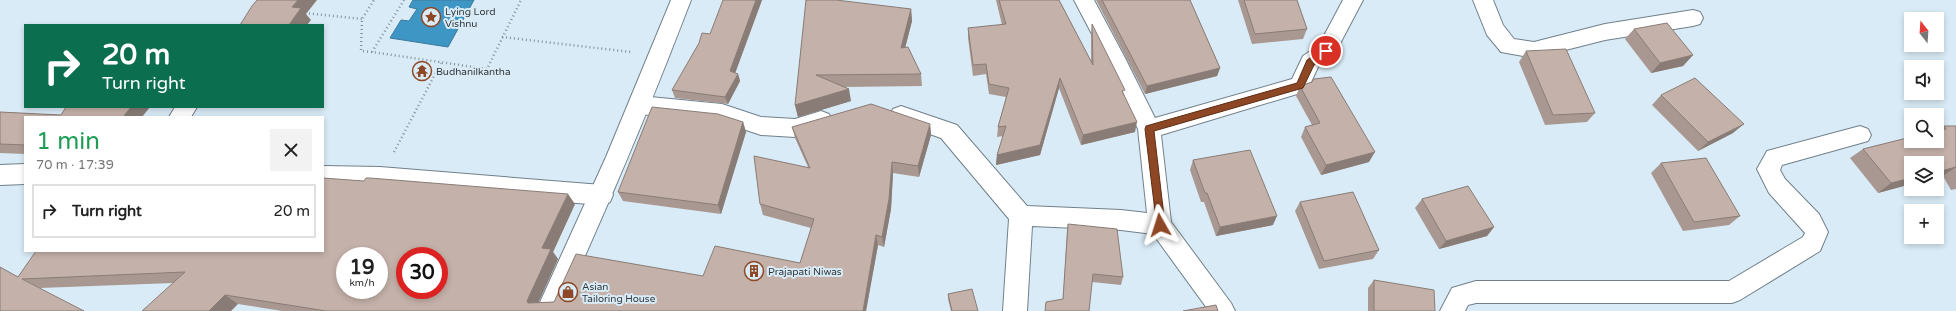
<!DOCTYPE html>
<html lang="en">
<head>
<meta charset="utf-8">
<style>
  :root { --surface:#fff; --page:#f2f2f2; --text:#222; --muted:#767676; --line:#e0e0e0 }
  body { margin:0; font-family:"Varela Round",sans-serif; background:var(--page); color:var(--text); height:100vh; display:flex; flex-direction:column; font-size:15px; white-space:nowrap }
  * { box-sizing:border-box; margin:0 }
  p { font-size:13px; color:var(--muted) }
  .icon { flex:none; width:22px; height:22px; fill:none; stroke:currentColor; stroke-width:2; stroke-linecap:round; stroke-linejoin:round }
  .map { position:relative; flex:1; overflow:hidden }
  .side { position:absolute; left:24px; top:116px; width:300px; height:136px; display:flex; flex-direction:column; background:var(--surface); border-radius:0px; box-shadow:0 2px 6px #0003 }
  .side>* { flex:none }
  .banner { position:absolute; left:24px; top:24px; width:300px; height:84px; border-radius:0px; box-shadow:0 2px 6px #0003; background:#0b6e4f; color:#fff; overflow:hidden }
  .needle { width:26px; rotate:343deg }
  .tools { position:absolute; left:1904px; top:12px; display:grid; gap:8px }
  .tools a { display:grid; place-items:center; width:40px; height:40px; border-radius:0px; background:var(--surface); box-shadow:0 2px 6px #0003; font-size:20px }
  .speed { position:absolute; left:336px; top:247px; display:flex; gap:8px; font-size:20px; font-weight:700; text-align:center }
  .speed>* { display:grid; place-content:center; width:52px; height:52px; border-radius:50%; background:var(--surface); box-shadow:0 2px 6px #0003; line-height:1 }
  .speed small { font-size:10px; font-weight:400 }
  .speed .limit { border:6px solid #d22; background:#fff; color:#111 }
  .pin { position:absolute; display:grid; place-items:center; width:34px; height:34px; color:#fff; margin:-17px; border:2px solid #fff; border-radius:50%; box-shadow:0 1px 4px #0007 }
  .me { position:absolute; width:44px; margin:-22px; rotate:354deg; stroke-linejoin:round; filter:drop-shadow(0 0 3px #0008) }
  .turn { display:flex; align-items:center; gap:14px; height:84px; padding:0 12px; font-size:18px }
  .turn .icon { width:52px; height:52px; stroke-width:2.5 }
  .turn b { display:block; font-size:28px; line-height:34px }
  .round { display:grid; place-items:center; flex:none; width:42px; height:42px; border-radius:0px; background:var(--page) }
  .summary { display:flex; align-items:center; justify-content:space-between; height:68px; padding:0 12px }
  h1 { font-size:24px; font-weight:600; line-height:30px; color:#1e9e55 }
  ul { padding:0; list-style:none }
  li { display:flex; align-items:center; gap:12px; height:54px; margin:0 8px 6px; padding:0 4px; border:2px solid var(--line); border-radius:0px }
  li div { flex:1 }
  li b { display:block; font-size:15px }
  li em { font-style:normal }
  .map>svg:first-child { display:block }
  .water { fill:#3e96c5; stroke:#3a7a9c }
  .lines { fill:none; stroke-linecap:round; stroke-linejoin:round }
  .minor-casing { stroke:#70808a; stroke-width:2 }
  .tertiary-casing { stroke:#70808a; stroke-width:2 }
  .path { stroke:#859199; stroke-width:2.5; stroke-dasharray:1 3; stroke-linecap:butt }
  .minor { fill:#fff; fill-rule:evenodd }
  .tertiary { fill:#fff; fill-rule:evenodd }
  .wall { fill:#a99891 }
  .shaded-wall { fill:#897c76 }
  .building { fill:#c4b1a9; stroke:#897c76; fill-rule:evenodd }
  .route { fill:#8e4724; stroke:#5c2e17 }
  .labels { text-anchor:middle; stroke-width:4; stroke-linejoin:round; paint-order:stroke }
  .poi-label { font-size:10px; fill:#32383d; stroke:#d9ebf6; text-anchor:start }
</style>
</head>
<body>
<div class="map">
<svg width="1956" height="311" viewBox="0 0 1956 311">
  <rect width="100%" height="100%" fill="#d9ebf6"/>
  <path class="water" d="M413 0H474L448 47 390 38 401 20 409 21 417 9 409 7Z"/>
  <g class="lines">
    <defs>
      <path id="minor" d="M1074 0H1094L1125 58 1155 118 1292 79 1303 56 1319 45 1343 0H1363L1333 57 1318 67 1307 91 1161 135 1171 222 1231 303 1235 311H1209L1153 234 1121 230 1032 226 1027 311H1003L1009 219 941 138 893 121 890 115 893 109 901 106 957 125 1027 206 1121 210 1147 213 1138 129 1105 59Z
        M1473 0H1493L1503 25 1514 39 1534 42 1605 24 1693 10 1700 12 1703 18 1700 24 1693 26 1605 40 1534 58 1501 52 1487 35Z
        M640 96 722 104 761 117 795 119 821 111 829 114 832 120 829 126 795 137 761 135 722 122 640 114 632 111 629 105 632 99Z
        M1860 126 1868 129 1871 135 1868 141 1782 165 1780 170 1785 179 1819 214 1828 232 1820 251 1740 300 1732 303H1476L1468 305 1465 311H1440L1452 288 1476 281H1729L1803 237 1805 233 1769 193 1757 169 1767 151Z
        M323 166 380 167 602 185 610 188 613 195 610 202 602 205 380 187 323 186Z"/>
      <path id="tertiary" d="M671 0H691C651 105 607 209 560 311H536L606 157Z
        M175 107H197L191 117H169Z
        M25 164V184L0 185V165Z"/>
    </defs>
    <use href="#minor" class="minor-casing"/>
    <use href="#tertiary" class="tertiary-casing"/>
    <path class="path" d="M404 0 372 52 487 69 521 0
      M305 13 362 19
      M502 37 631 52
      M372 52 361 51 362 19 374 0
      M394 152 441 63"/>
    <use href="#minor" class="minor"/>
    <use href="#tertiary" class="tertiary"/>
  </g>
  <path class="wall" d="M762 0 735 73 738 74 740 81 728 104 675 98 672 90 710 34Z
    M806 0 911 9 912 21 905 48 921 74 922 86 844 87 851 101 798 117 795 105Z
    M996 0H1059L1091 61V35L1092 24 1124 94 1135 132 1081 145 1059 88 1040 155 996 165 997 155 1003 136 997 137 998 127 1006 97 989 94 986 74 973 76 968 38V28L1002 25Z
    M1096 0H1190L1220 68 1217 76 1145 94Z
    M1238 0H1297L1307 29 1303 39 1252 44Z
    M1634 29 1693 55 1683 66 1651 73 1625 39Z
    M1526 51 1595 113 1587 122 1545 125 1519 62Z
    M1300 86 1369 162 1321 175 1301 137 1305 127 1312 125 1296 96Z
    M1661 95 1733 133 1698 151 1652 105Z
    M0 112 61 115 142 117H25V154L0 153Z
    M743 122 746 132 721 214 623 201 618 192Z
    M930 124 931 135 919 177 893 173 891 209 884 247 878 245 866 311H282L238 304 173 283 40 288 18 277 575 204 553 252 558 259 538 303 554 302 703 276 800 263 811 228 763 215 760 204 808 167 795 138 792 127Z
    M1944 126H1956V189L1951 190 1943 176 1937 178V163H1911V184L1878 193 1850 158 1863 149 1937 131Z
    M1193 160 1273 225 1216 236 1204 202H1201L1190 170Z
    M1661 163 1740 216 1729 225 1683 231 1651 173Z
    M1422 199 1494 227 1487 236 1439 249 1415 208Z
    M1300 202 1379 250 1373 259 1319 269 1295 211Z
    M1068 224 1123 277 1121 285 1092 282 1063 299 1067 232Z
    M1374 280 1435 311H1368V288Z
    M948 294 978 311H951L948 299Z"/>
  <path class="shaded-wall" d="M298 0H317L306 14 311 20 307 25H289L292 7Z
    M756 0H762L733 79 730 71Z
    M911 9 912 21 902 60 901 48Z
    M1693 55 1683 66 1651 73 1660 63Z
    M1220 68 1217 76 1145 94 1147 86Z
    M738 74 740 81 728 104 725 97Z
    M1060 78 1059 88 1040 155 996 165 997 155Z
    M849 89 851 101 798 117 795 105Z
    M131 107H150L142 117H123Z
    M743 122 746 132 721 214 718 205Z
    M1137 122 1135 132 1081 145 1083 135Z
    M930 124 931 135 919 177 918 166Z
    M1744 124 1733 133 1698 151 1708 142Z
    M1375 152 1369 162 1321 175 1326 165Z
    M892 162 893 173 891 209 884 247 882 237Z
    M1956 167 1943 176 1937 178V172Z
    M1911 178V184L1878 193 1891 183Z
    M568 194 575 204 553 252 558 259 535 310V311L527 301 542 248Z
    M1277 216 1273 225 1216 236 1220 227Z
    M1494 227 1487 236 1439 249 1446 241Z
    M876 235 878 245 866 311H863Z
    M225 295 238 304 231 311H209Z"/>
  <path class="building" d="M257 0H298L292 7 301 8 289 25H240L252 6Z
    M723 0H756L730 71 738 74 725 97 672 90 699 43 702 33 710 34Z
    M806 0H836L911 9 901 48 908 47 921 74 816 75 849 89 795 105Z
    M999 0H1059L1093 65 1092 24 1125 90 1122 91 1137 122 1083 135 1060 78 1040 145 997 155 1006 126 998 127 1009 88 989 84 986 64 973 65 968 28 1006 24Z
    M1102 0H1190L1220 68 1147 86Z
    M1244 0H1297L1307 29 1255 34Z
    M1667 23 1693 55 1660 63 1634 29Z
    M1566 49 1595 113 1553 115 1526 51Z
    M1331 77 1375 152 1326 165 1305 127 1320 123 1300 86 1312 82 1314 79Z
    M1695 78 1744 124 1708 142 1661 95Z
    M871 104 930 124 918 166 892 162 889 199 882 237 876 235 863 311H326L225 295 209 311H142L185 272 22 279 84 311H0V267L18 277 36 251H323V178L364 181 366 178H370L568 194 542 248 551 249 527 301 528 303 554 302 576 254 703 276 715 246 800 263 814 219 760 204 754 156 810 168 792 127ZM345 256H379V290H345ZM405 256H439V290H405Z
    M66 107H131L123 117H25V145L0 144V112L61 115Z
    M652 107 718 114 743 122 718 205 618 192Z
    M1944 126H1956V167L1937 172V163H1911V178L1891 183 1863 149 1911 137V141H1937V131L1946 129Z
    M1250 150 1277 216 1220 227 1207 193H1205L1193 160Z
    M1706 158 1740 216 1694 222 1661 163Z
    M1468 186 1494 227 1446 241 1422 199Z
    M1353 192 1379 250 1324 261 1300 202Z
    M1068 224 1117 229 1123 277 1093 274 1089 311H1045L1046 302 1063 299Z
    M1374 280 1434 290 1435 311H1374Z
    M972 289 978 311H952L948 294Z
    M1216 305 1218 311H1183Z"/>
  <path class="route" d="M1326 47 1329 48V53L1314 65 1303 88 1154 131 1165 225 1163 228H1157L1145 129 1146 126 1297 83 1307 60Z"/>
  <defs>
    <symbol id="sight-ring" viewBox="-11 -11 22 22"><circle r="9.5" fill="#d9ebf6" stroke="#8e4724" stroke-width="1.5"/><path d="M0-6L1.8-2.2L6-1.7L2.9 1.2L3.7 5.4L0 3.3L-3.7 5.4L-2.9 1.2L-6-1.7L-1.8-2.2Z" fill="#8e4724"/></symbol>
    <symbol id="temple-ring" viewBox="-11 -11 22 22"><circle r="9.5" fill="#d9ebf6" stroke="#8e4724" stroke-width="1.5"/><path d="M0-6L5-2H3V0L6.5 2.5H4V6H1.5V3h-3V6H-4V2.5H-6.5L-3 0V-2H-5Z" fill="#8e4724"/></symbol>
    <symbol id="building-ring" viewBox="-11 -11 22 22"><circle r="9.5" fill="#d9ebf6" stroke="#8e4724" stroke-width="1.5"/><path d="M-4-6H4V6H1V3H-1V6H-4ZM-2.5-4.3h1.7v1.8h-1.7ZM.8-4.3h1.7v1.8H.8ZM-2.5-1h1.7V.8h-1.7ZM.8-1h1.7V.8H.8Z" fill="#8e4724"/></symbol>
    <symbol id="shop-ring" viewBox="-11 -11 22 22"><circle r="9.5" fill="#d9ebf6" stroke="#8e4724" stroke-width="1.5"/><path d="M-5-2.5h2.3a2.7 3.5 0 0 1 5.4 0H5L5.5 6h-11ZM-1.5-2.5h3a1.5 2.3 0 0 0-3 0Z" fill="#8e4724"/></symbol>
  </defs>
  <g fill-rule="evenodd">
    <use href="#sight-ring" x="420" y="6" width="22" height="22"/>
    <use href="#temple-ring" x="411" y="60" width="22" height="22"/>
    <use href="#building-ring" x="743" y="260" width="22" height="22"/>
    <use href="#shop-ring" x="557" y="281" width="22" height="22"/>
  </g>
  <g class="labels">
    <g class="poi-label">
      <text x="445" y="15">Lying Lord<tspan x="445" dy="12">Vishnu</tspan></text>
      <text x="436" y="75">Budhanilkantha</text>
      <text x="768" y="275">Prajapati Niwas</text>
      <text x="582" y="290">Asian<tspan x="582" dy="12">Tailoring House</tspan></text>
    </g>
  </g>
</svg>
<div class="tools">
<a><svg class="needle" viewBox="-14 -14 28 28"><path d="M0-13l5 13h-10z" fill="#e53935"/><path d="M0 13l5-13h-10z" fill="#767676"/></svg></a>
<a><svg class="icon" aria-label="sound" viewBox="0 0 24 24"><path d="M4 9h4l5-4v14l-5-4H4zM17 9q2 3 0 6"/></svg></a>
<a><svg class="icon" aria-label="search" viewBox="0 0 24 24"><circle cx="10" cy="10" r="6"/><path d="M15 15l6 6"/></svg></a>
<a><svg class="icon" aria-label="layers" viewBox="0 0 24 24"><path d="M12 4l9 5-9 5-9-5zM3 14l9 5 9-5"/></svg></a>
<a>+</a>
</div>
<div class="speed"><div>19<small>km/h</small></div><div class="limit">30</div></div>
<div class="pin" style="left:1326px;top:51px;background:#d93025"><svg class="icon" aria-label="arrive" viewBox="0 0 24 24"><path d="M6 21V4h12l-3 4 3 4H6"/></svg></div>
<svg class="me" style="left:1160px;top:225px" viewBox="-20 -20 40 40"><path d="M0-17L14 15 0 8-14 15z" fill="#8e4724" stroke="#fff" stroke-width="4"/></svg>
<div class="banner">
<div class="turn"><svg class="icon" aria-label="right" viewBox="0 0 24 24"><path d="M7 20v-9h11M14 6l5 5-5 5"/></svg><div><b>20 m</b>Turn right</div></div>
</div>
<section class="side">
<div class="summary"><div><h1>1 min</h1><p>70 m · 17:39</p></div><a class="round"><svg class="icon" aria-label="close" viewBox="0 0 24 24"><path d="M6 6l12 12M18 6L6 18"/></svg></a></div>
<ul>
<li><svg class="icon" aria-label="right" viewBox="0 0 24 24"><path d="M7 20v-9h11M14 6l5 5-5 5"/></svg><div><b>Turn right</b></div><em>20 m</em></li>
</ul>
</section>
</div>
</body>
</html>
